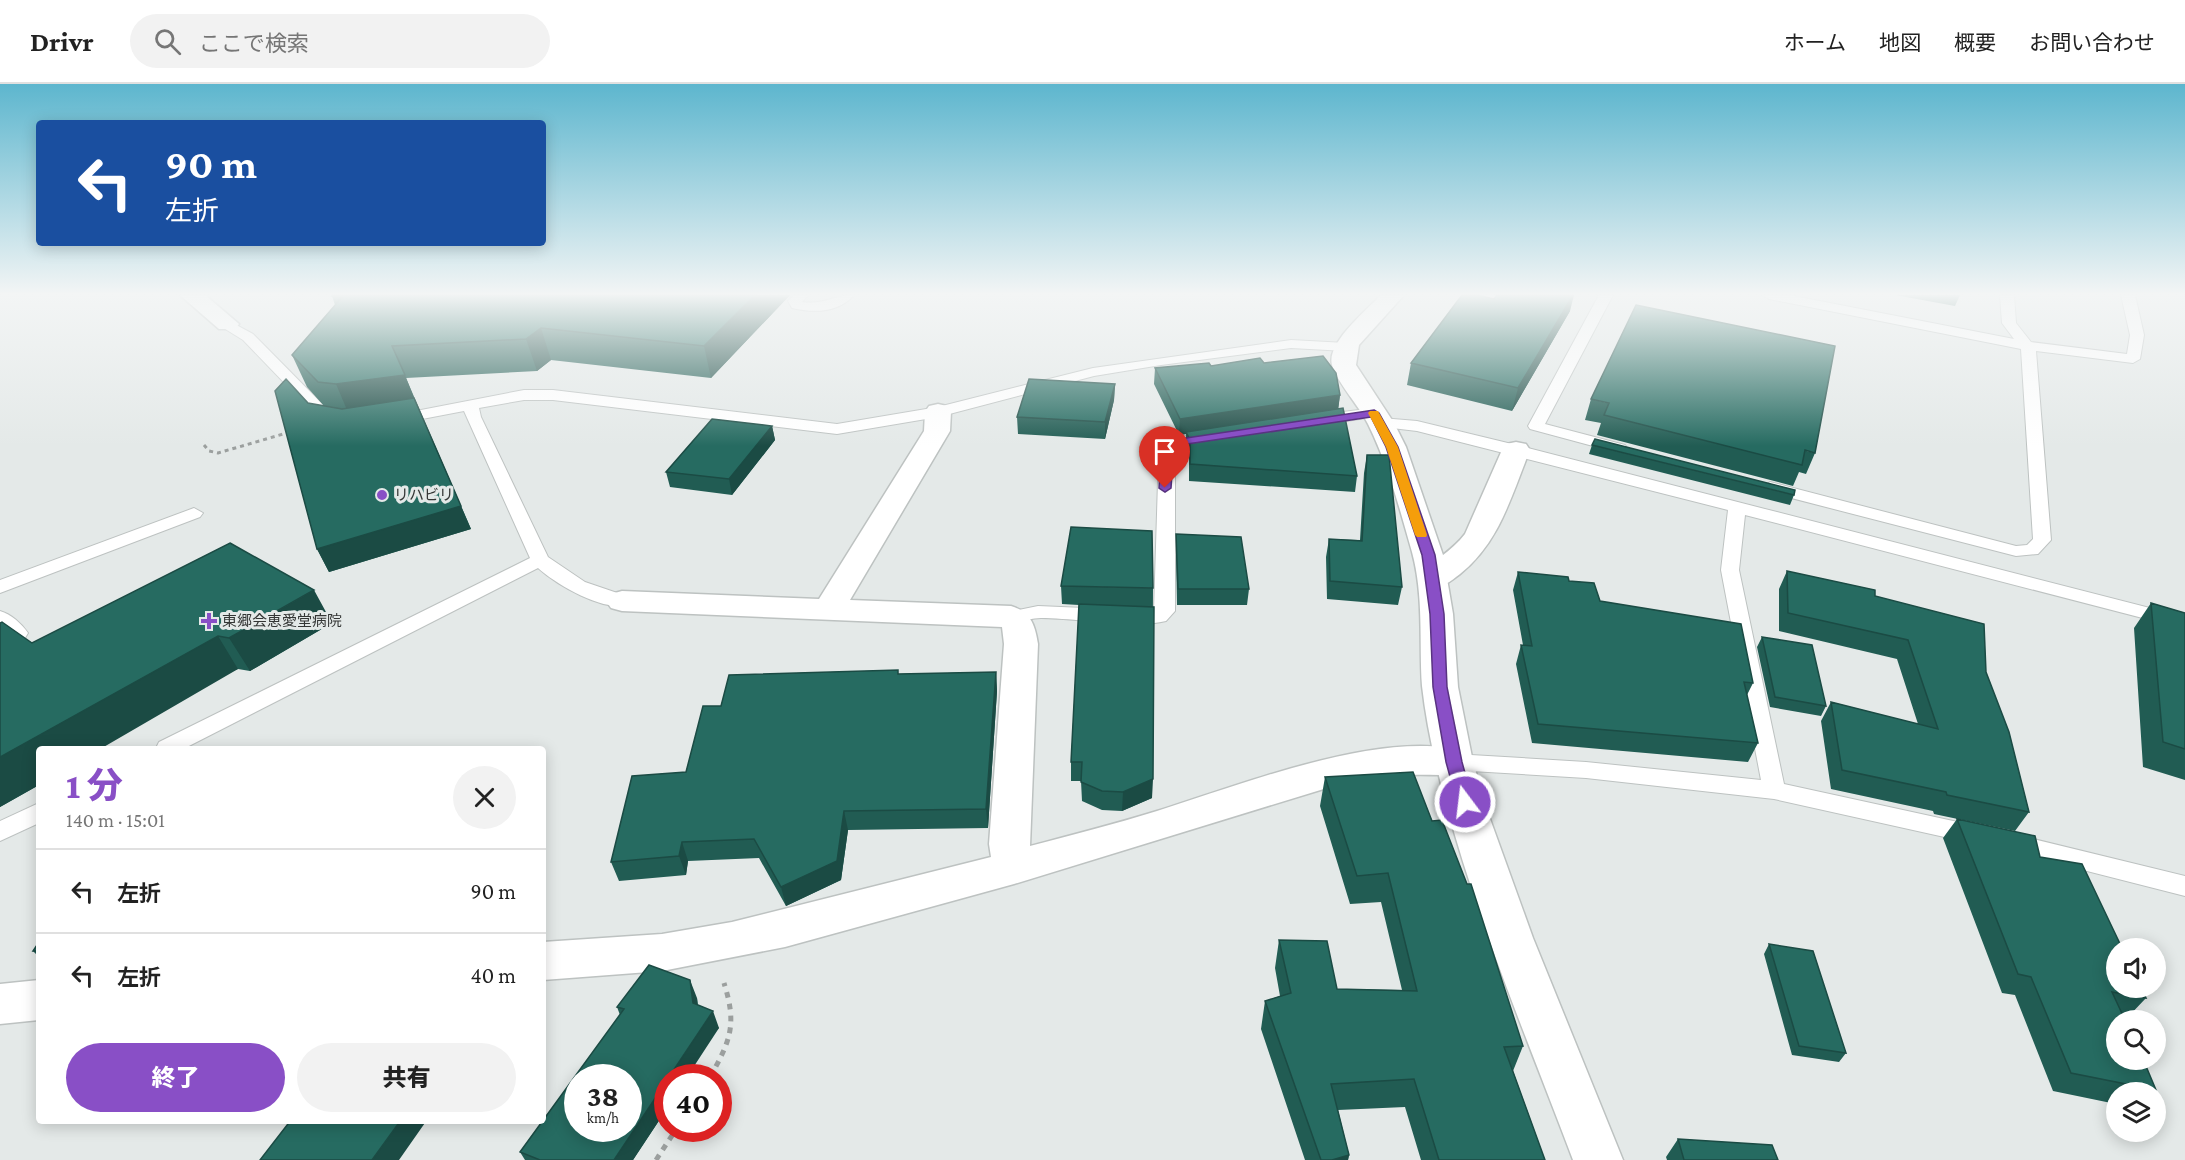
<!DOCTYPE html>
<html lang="ja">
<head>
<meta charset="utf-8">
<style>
  :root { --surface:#fff; --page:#f2f2f2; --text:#222; --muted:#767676; --line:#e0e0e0; --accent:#894fc6 }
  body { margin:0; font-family:"Crimson Pro","Noto Sans JP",serif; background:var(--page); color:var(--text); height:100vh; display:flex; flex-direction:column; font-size:22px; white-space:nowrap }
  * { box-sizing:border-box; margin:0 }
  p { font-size:20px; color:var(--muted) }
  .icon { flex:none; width:33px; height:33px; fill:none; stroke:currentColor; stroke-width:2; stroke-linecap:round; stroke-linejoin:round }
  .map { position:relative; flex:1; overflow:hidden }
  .details { position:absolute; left:36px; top:662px; width:510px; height:378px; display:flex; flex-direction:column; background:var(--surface); border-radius:6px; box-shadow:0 3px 15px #0003 }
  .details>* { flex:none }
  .banner { position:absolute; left:36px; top:36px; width:510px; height:126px; border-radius:6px; box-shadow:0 3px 15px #0003; background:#1a4fa0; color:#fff; overflow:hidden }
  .buttons { position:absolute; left:2106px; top:854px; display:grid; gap:12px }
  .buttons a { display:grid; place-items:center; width:60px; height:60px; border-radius:50%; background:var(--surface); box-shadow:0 3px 15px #0003; font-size:30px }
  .speed { position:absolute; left:564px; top:980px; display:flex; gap:12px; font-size:30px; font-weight:700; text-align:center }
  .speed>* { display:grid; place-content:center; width:78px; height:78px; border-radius:50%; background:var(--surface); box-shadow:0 3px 15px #0003; line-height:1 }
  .speed small { font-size:15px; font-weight:400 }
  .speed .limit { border:9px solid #d22; background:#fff; color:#111 }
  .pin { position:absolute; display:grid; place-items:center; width:51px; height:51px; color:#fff; margin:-62px -26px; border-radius:50% 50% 50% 0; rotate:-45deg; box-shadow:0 0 6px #0007 }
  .pin .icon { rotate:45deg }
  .me { position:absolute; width:66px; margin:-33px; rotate:345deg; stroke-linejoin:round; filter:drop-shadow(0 0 4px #0008) }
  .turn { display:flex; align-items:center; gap:21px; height:126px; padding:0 30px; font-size:27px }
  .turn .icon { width:78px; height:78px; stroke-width:2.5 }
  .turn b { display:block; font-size:42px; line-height:51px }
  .round { display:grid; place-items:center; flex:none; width:63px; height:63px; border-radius:32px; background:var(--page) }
  .headline { display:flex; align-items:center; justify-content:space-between; height:102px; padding:0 30px }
  h1 { font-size:36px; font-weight:800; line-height:45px; color:var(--accent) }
  .cta { display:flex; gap:12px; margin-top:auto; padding:12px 30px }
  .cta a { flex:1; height:69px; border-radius:36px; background:var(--accent); color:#fff; font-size:24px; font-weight:800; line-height:69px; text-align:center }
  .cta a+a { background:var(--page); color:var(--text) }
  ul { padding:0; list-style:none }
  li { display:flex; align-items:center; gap:18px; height:84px; padding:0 30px; border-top:2px solid var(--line) }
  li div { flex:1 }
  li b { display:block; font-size:22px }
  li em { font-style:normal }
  header { display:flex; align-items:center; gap:36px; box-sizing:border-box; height:84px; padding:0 30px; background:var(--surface); border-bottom:2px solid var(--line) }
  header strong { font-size:28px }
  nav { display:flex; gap:33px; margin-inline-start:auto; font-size:21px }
  .search { width:420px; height:54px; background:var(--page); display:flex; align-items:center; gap:15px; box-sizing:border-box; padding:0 21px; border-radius:33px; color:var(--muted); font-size:22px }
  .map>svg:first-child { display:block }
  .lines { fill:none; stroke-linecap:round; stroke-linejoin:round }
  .lane-casing { stroke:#bdc2c1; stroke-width:2 }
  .street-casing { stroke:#bdc2c1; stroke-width:3 }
  .secondary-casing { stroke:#bdc2c1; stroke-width:3 }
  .path-far1 { stroke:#9b9f9e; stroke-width:3; stroke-dasharray:4 4; stroke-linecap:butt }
  .path { stroke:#9b9f9e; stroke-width:5; stroke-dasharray:6 6; stroke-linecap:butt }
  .lane { fill:#fff; fill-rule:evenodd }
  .street { fill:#fff; fill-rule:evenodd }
  .secondary { fill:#fff; fill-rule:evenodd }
  .wall { fill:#215c53 }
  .shaded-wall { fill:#1b4b44 }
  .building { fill:#266b61; stroke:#1b4b44; stroke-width:1.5; fill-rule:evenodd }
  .route { fill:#894fc6; stroke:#593381; stroke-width:1.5 }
  .slow { fill:#f59e0b }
  .poi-dot { fill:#894fc6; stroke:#e4e9e8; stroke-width:2 }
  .labels { text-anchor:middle; stroke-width:6; stroke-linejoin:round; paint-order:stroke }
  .poi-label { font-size:15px; fill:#343635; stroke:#e4e9e8; text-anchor:start }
</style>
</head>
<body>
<header>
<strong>Drivr</strong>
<div class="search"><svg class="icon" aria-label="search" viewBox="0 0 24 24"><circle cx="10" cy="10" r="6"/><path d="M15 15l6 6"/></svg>ここで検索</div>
<nav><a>ホーム</a><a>地図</a><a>概要</a><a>お問い合わせ</a></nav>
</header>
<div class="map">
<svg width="2185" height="1076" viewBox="0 0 2185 1076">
  <rect width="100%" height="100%" fill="#e4e9e8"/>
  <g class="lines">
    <defs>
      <path id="lane" d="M794 211H808L802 218C824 221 834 211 854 211 838 229 814 229 792 224L788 217Z
        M1599 211H1613L1545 340 1625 361 1627 364 1619 369 1530 345 1528 342Z
        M1762 211H1789L2014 255 2002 239 2000 211H2014L2016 239 2031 258 2127 270 2130 251 2121 211H2135L2144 251 2140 275 2133 279 2036 267 2051 456 2038 470 2016 472 1764 407 1762 403 1770 398 2016 462 2027 461 2033 455 2021 265 1769 215Z
        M227 236 253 250 335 333 337 336 335 339H323L243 256 222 243 220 240Z
        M1291 256 1346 259 1353 263 1346 267 1291 264 1161 281 1094 292 938 333 837 350 553 316H524L479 324 481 333 548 473 585 498 629 513 632 517 629 521C603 528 557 501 538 484L185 664H156L159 658 530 474 464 327 396 340 388 335 390 332 524 306H553L837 340 938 323 1093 284Z
        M1374 324 1382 329 1379 332 1320 341 1312 336 1320 331Z
        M1381 334 1417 337 1516 361 2185 533V545L1745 431 1739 486 1784 700 1976 742 1984 745 1988 751 1984 757 1976 760 1774 715 1586 694 1454 686 1446 684 1443 678 1446 672 1454 670 1586 678 1761 696 1721 486 1728 426 1417 347 1375 342 1373 339 1375 336Z
        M1210 347 1218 352 1216 355 1175 365V527L1166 537C1136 545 1075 534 1041 534 1028 534 1017 541 1004 537L1001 533 1004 529 1038 522 1154 527 1159 365 1164 356Z
        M194 424 203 429 200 433 0 509V496Z
        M0 527C11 530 22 540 28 549L25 554H11L0 544Z
        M39 719V739L0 757V737Z
        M2013 750 2185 792V812L2005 766 2001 759 2005 752Z"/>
      <path id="street" d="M180 211H205L239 240 235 245H219Z
        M938 320 947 322 951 328 950 347 850 516 1011 522C1031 528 1035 541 1038 560L1030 762C1072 751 1115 740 1157 727 1238 702 1385 643 1467 668L1473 678 1467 688C1448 693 1430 690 1411 691 1382 692 1354 698 1327 704L1014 800 785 863 662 887 543 896V858L662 850 732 838 991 773 989 760 1004 560 1002 543 622 527 611 524 606 517 611 510 622 507 819 515 924 347 925 328 929 322Z
        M1516 358 1526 360 1530 366C1511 412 1500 458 1460 490 1447 500 1440 506 1423 502L1418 495C1430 477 1452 468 1465 450L1502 366 1506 360Z
        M39 896V936L0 940V900Z"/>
      <path id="secondary" d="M1381 211H1404L1359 261 1356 281 1394 339 1406 363 1443 471 1453 530 1458 603 1473 678 1489 732 1533 854 1623 1076H1573C1524 946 1468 816 1436 680 1430 655 1425 628 1422 602 1419 558 1424 512 1412 468 1400 426 1388 380 1368 340 1360 323 1336 297 1332 281 1326 259 1367 226 1381 211Z"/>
    </defs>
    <use href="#lane" class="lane-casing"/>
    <use href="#street" class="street-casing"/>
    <use href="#secondary" class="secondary-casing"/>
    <path class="path-far1" d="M204 361 209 367 218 369 290 348"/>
    <path class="path" d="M710 993C731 956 737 940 724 899
      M656 1076 677 1044"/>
    <use href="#lane" class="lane"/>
    <use href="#street" class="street"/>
    <use href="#secondary" class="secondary"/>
  </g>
  <path class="wall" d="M333 211H790L711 294 551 276 537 287 406 294 471 445 329 488 317 465 308 319 324 322 307 303 292 271 335 221 332 212Z
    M1895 211H1960L1955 222Z
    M1494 215 1570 227 1512 327 1407 301 1411 279Z
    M1264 279 1340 311 1338 325 1357 392 1355 408 1189 397V372L1185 364 1186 350 1179 351 1154 300 1155 284 1211 282Z
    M1115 300 1114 316 1105 355 1018 350 1017 333Z
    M1591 315 1815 369 1806 390 1799 388 1793 402 1597 351 1601 339 1585 336Z
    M772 342 775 356 732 411 670 403 666 388Z
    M1592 361 1794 411 1790 421 1589 370Z
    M1367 371 1402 503 1398 521 1327 515 1326 473 1329 455 1360 456 1364 389Z
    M1176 450 1249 505 1247 521H1177L1176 466Z
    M1787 487 1875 512 1986 588 2029 728 2015 747 1934 730 1933 727 1831 705 1821 637 1831 618 1918 640 1897 575 1779 547V505Z
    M1518 488 1569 497 1600 517 1753 599 1747 611 1758 659 1748 678 1532 659 1516 580 1521 561H1523L1513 506Z
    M1061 502 1153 504 1152 714 1122 727 1102 726 1082 717 1081 697H1071V678L1079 521 1062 520Z
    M2151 519 2185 529V696L2143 683 2134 544Z
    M0 539 32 559 332 539 250 587 238 585 39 664V701L0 723Z
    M1762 553 1826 622 1821 632 1770 623 1757 563Z
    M996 588 997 607 988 744 848 746 841 796 786 822 759 774 688 777 686 791 619 797 611 778 686 688 721 622 899 590Z
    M1325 693 1432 737 1523 962 1513 987 1545 1076H1421L1405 1023 1338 1026 1349 1071 1348 1076H1305L1261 945 1265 917 1280 912 1275 884 1279 856 1337 905 1402 906 1381 818 1350 820 1320 722Z
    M1957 735 2040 773 2146 914 2128 933 2123 932 2156 1006 2154 1008H2116V1020L2053 1007 2015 911 2002 909 1943 754Z
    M39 858V873L33 867Z
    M1769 860 1846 969 1839 978 1792 971 1764 870Z
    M697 914 698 921 719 944 668 993V1023L633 1076H525L520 1068 620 931 617 923Z
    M1678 1055 1778 1076H1667L1666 1073Z"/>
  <path class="shaded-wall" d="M755 211H790L711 294 704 262Z
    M1573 211H1574L1570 227 1512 327 1518 304Z
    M541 244 551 276 537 287 526 255Z
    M405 291 418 324 350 333 336 300Z
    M1115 300 1114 316 1105 355V338Z
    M1340 311 1338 327 1186 348V350L1179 351 1180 335Z
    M772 342 775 356 732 411 729 395Z
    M461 422 471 445 329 488 317 465Z
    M314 506 332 539 250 587 229 554Z
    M218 552 238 585 102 664H39V701L0 723V673Z
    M996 588 997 607 988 744 986 725Z
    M1153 695 1152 714 1122 727 1123 708Z
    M844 727 848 746 841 796 786 822 781 803Z
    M682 758 688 777 686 791 679 772Z
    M690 896 697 914 699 937 693 919Z
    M713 927 719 944 687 993H669Z
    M668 995V1023L633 1076H614Z
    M401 1036H427L399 1076H372Z
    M1349 1071 1348 1076H1332Z"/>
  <path class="building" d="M333 211H755L704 262 541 244 526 255 392 262 405 291 336 300 318 298 292 271 343 212H332Z
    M1462 211H1477L1494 215 1497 211H1573L1518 304 1411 279Z
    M1636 221 1835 262 1815 369 1805 366 1802 381 1604 331 1609 319 1591 315Z
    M1323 272 1336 289 1340 311 1180 335 1155 284 1209 279 1211 282 1260 274 1264 279Z
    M286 295 308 319 342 325 414 314 461 422 317 465 275 307Z
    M1029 295 1115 300 1105 338 1017 333Z
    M1343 324 1357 392 1190 380V356L1186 348Z
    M712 335 772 342 729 395 666 388Z
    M1595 355 1795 406 1794 411 1592 361Z
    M1367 371H1389L1402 503 1330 497 1329 455 1362 457Z
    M1071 443 1152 447 1153 504 1061 502Z
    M1176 450 1241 453 1249 505H1178Z
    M230 459 314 506 229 554 218 552 0 673V539L2 538 32 559Z
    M1787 487 1875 506V512L1984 540 1986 588 2009 648 2029 728 1947 711 1946 708 1842 686 1831 618 1938 645 1908 556 1788 529Z
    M1518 488 1568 493 1569 497 1594 499 1600 517 1741 540 1753 599 1744 598 1758 659 1538 640 1521 561 1532 562Z
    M2151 519 2185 529V665L2163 658Z
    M1079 520 1154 523 1153 695 1123 708 1102 707 1081 698 1082 678H1071Z
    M1762 553 1812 561 1826 622 1775 613Z
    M898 586V590L996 588 986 725 844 727 837 777 781 803 754 755 682 758 679 772 611 778 632 692 686 688 703 622H721L729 591Z
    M1413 688 1432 737 1442 736 1467 800H1471L1523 962 1504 963 1545 1076H1439L1414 995 1331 1000 1349 1071 1332 1076H1321L1265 917 1291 909 1279 856 1327 857 1337 905 1417 907 1388 789 1357 792 1325 693Z
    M1957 735 2035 752 2040 773 2082 780 2122 864H2116V903H2141L2146 914 2112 908 2125 936H2116V975H2143L2156 1006 2071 989 2031 893 2018 890Z
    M39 858V867H33Z
    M1769 860 1813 867 1846 969 1799 962Z
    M649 881 690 896 693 919 713 927 669 993H668V995L614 1076H540L520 1068 624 925 617 923ZM578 993H628V1044H578Z
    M291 1036H401L372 1076H260Z
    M1678 1055 1772 1061 1778 1076H1684Z"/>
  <linearGradient id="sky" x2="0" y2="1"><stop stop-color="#5db6ce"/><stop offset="0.58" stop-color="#f3f5f5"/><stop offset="1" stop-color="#f3f5f5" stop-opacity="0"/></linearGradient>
  <rect width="2185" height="362" fill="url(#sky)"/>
  <path class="route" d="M1374 326 1379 329 1398 363 1435 471 1444 530 1447 603 1462 678 1473 718 1465 724 1457 718 1446 678 1433 603 1430 530 1422 471 1386 363 1371 333 1174 362 1171 404 1165 408 1159 404 1161 365 1166 357Z"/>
  <path class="slow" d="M1370 327H1378L1398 363 1427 451 1426 453H1417L1415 451 1386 363 1368 329Z"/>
  <g class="poi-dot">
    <circle cx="382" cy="411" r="6"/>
    <path d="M206 528h6v6h6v6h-6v6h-6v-6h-6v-6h6z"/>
  </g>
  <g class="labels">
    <g class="poi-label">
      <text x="394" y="416">リハビリ</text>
      <text x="222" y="542">東郷会恵愛堂病院</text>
    </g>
  </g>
</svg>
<div class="buttons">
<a><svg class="icon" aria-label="sound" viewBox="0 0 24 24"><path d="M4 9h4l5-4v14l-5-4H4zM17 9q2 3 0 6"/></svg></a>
<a><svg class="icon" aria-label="search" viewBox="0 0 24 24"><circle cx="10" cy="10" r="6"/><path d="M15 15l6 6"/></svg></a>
<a><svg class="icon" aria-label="layers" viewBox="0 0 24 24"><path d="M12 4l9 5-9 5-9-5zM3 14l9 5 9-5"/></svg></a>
</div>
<div class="speed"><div>38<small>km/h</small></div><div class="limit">40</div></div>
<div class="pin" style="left:1165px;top:404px;background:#d93025"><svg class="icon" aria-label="arrive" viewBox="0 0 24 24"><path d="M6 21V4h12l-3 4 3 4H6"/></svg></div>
<svg class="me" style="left:1465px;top:718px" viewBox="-20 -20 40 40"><circle r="17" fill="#894fc6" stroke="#fff" stroke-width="3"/><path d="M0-11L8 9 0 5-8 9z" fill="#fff"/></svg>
<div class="banner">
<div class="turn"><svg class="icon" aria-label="left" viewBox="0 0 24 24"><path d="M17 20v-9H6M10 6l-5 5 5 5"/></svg><div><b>90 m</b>左折</div></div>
</div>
<section class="details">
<div class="headline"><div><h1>1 分</h1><p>140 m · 15:01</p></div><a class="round"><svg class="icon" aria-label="close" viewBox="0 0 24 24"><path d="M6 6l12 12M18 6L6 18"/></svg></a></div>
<ul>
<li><svg class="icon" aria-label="left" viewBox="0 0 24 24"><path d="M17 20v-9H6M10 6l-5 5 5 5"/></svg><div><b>左折</b></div><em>90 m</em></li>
<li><svg class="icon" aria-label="left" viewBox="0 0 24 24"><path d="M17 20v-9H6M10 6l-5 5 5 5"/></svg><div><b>左折</b></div><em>40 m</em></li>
</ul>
<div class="cta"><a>終了</a><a>共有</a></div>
</section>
</div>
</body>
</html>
